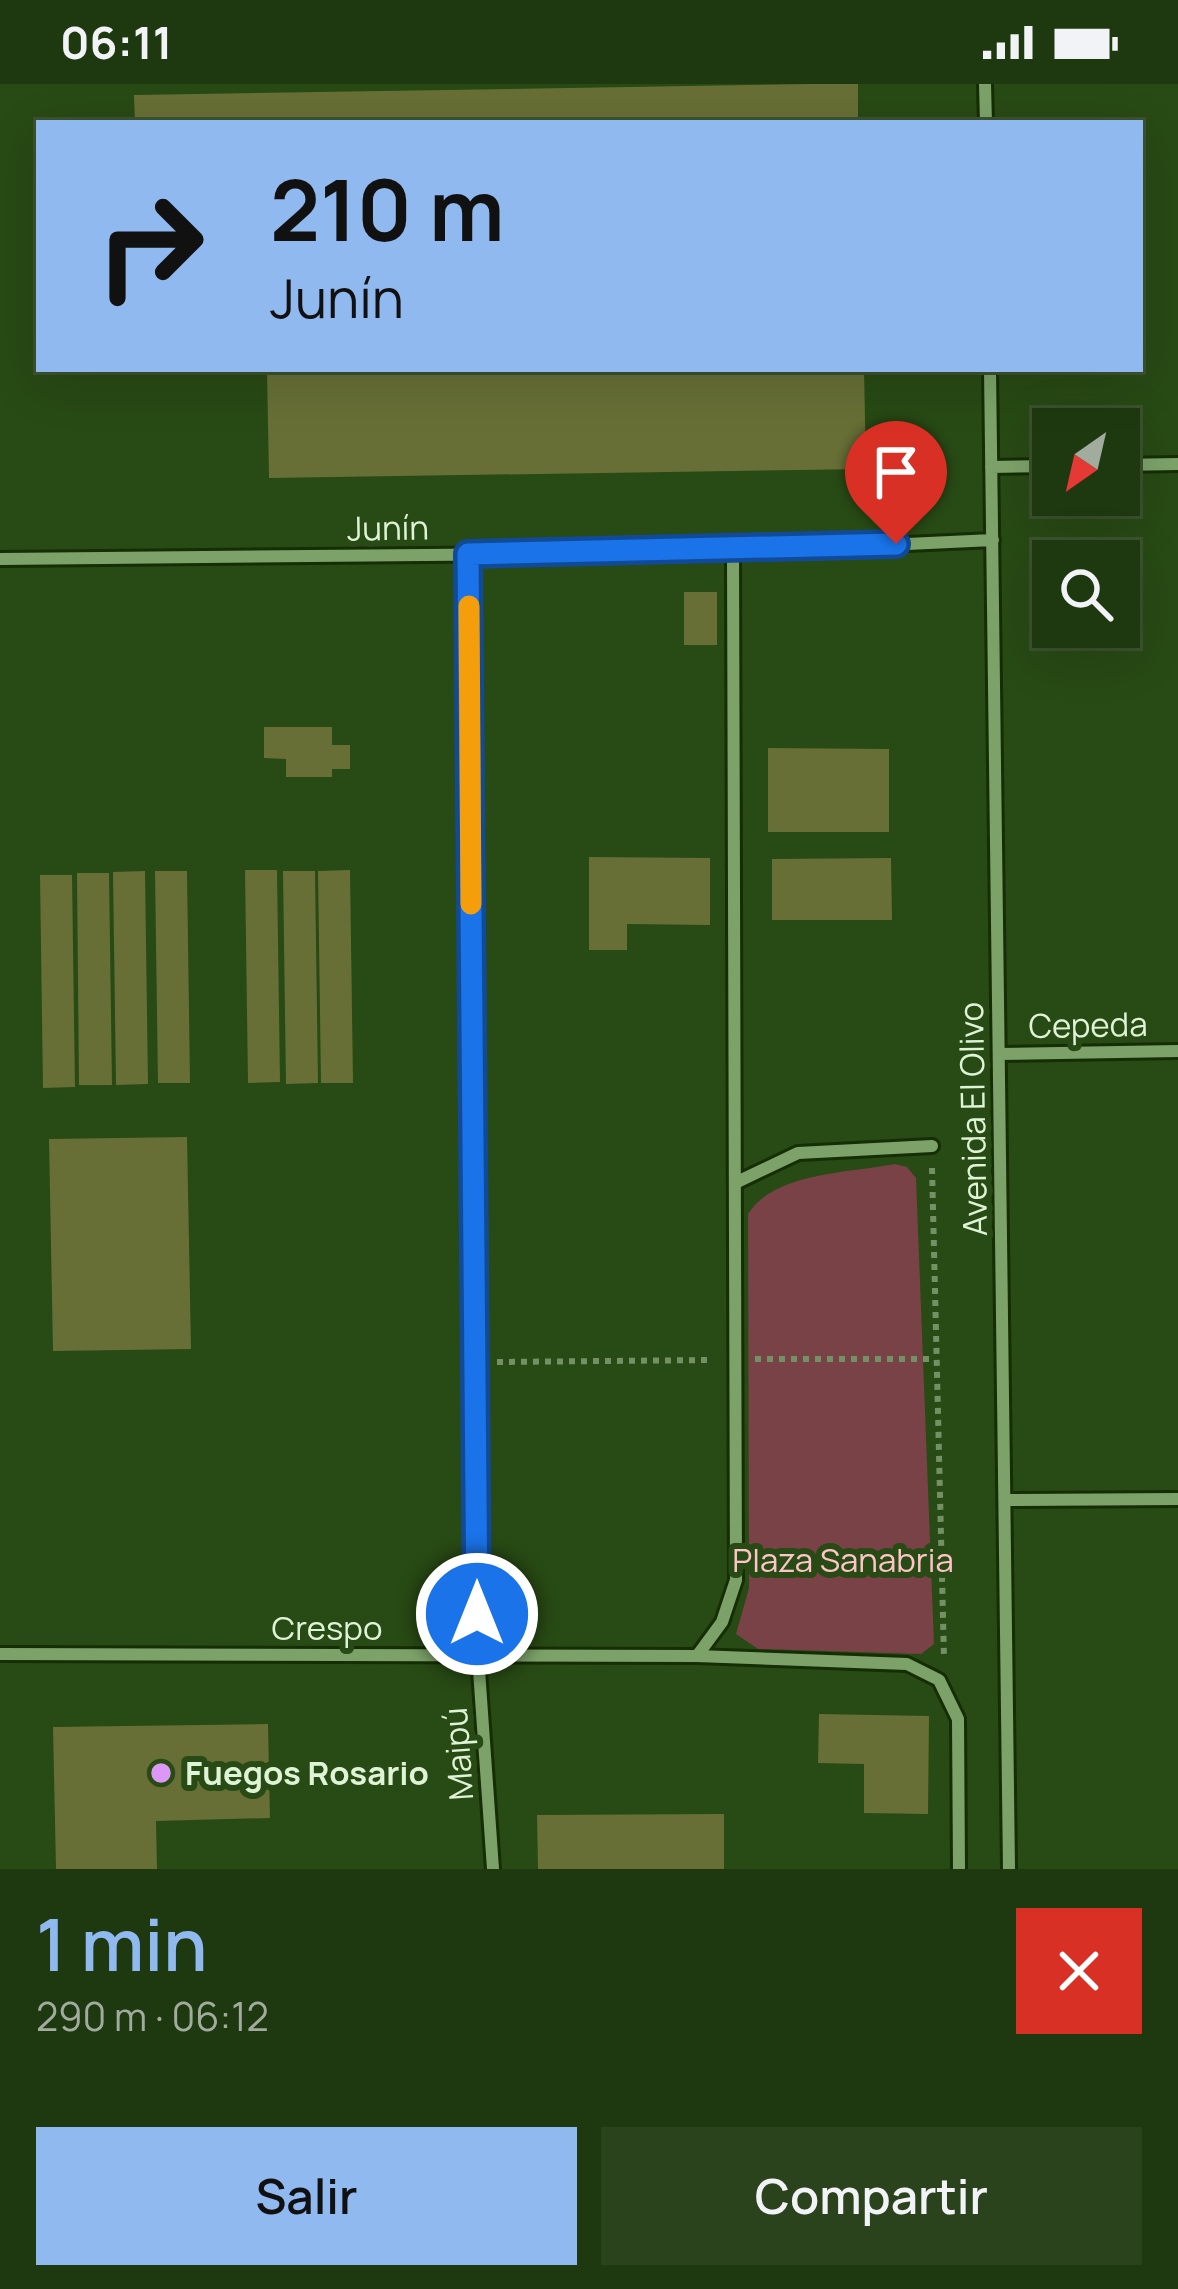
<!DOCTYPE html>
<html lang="es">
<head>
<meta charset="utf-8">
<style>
  :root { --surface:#1e380f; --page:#2b431d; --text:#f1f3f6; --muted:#a1ac9e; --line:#3c522f; --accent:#90b9f0 }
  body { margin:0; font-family:Manrope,sans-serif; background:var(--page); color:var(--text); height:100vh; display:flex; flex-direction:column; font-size:45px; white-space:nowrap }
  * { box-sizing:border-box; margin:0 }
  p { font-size:39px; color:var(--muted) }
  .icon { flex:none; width:66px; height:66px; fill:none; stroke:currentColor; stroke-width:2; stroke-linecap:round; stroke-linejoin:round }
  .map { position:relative; height:1785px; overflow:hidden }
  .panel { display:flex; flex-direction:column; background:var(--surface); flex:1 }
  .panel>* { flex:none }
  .hud { position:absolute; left:36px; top:36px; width:1107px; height:252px; border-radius:0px; box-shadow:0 12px 48px #0002,0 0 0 3px var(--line); background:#90b9f0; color:#111; overflow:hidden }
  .needle { width:78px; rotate:214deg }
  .buttons { position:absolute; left:1032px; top:324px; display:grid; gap:24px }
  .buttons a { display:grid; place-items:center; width:108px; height:108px; border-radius:0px; background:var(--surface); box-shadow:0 12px 48px #0002,0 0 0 3px var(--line); font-size:60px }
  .pin { position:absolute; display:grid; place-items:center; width:102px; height:102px; color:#fff; margin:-123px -51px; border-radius:50% 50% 50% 0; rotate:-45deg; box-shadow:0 0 12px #0007 }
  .pin .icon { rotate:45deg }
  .me { position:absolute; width:132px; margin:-66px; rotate:0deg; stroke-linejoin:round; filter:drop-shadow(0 0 9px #0008) }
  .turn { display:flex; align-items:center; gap:42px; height:252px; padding:0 36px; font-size:54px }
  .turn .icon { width:156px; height:156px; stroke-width:2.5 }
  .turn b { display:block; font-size:84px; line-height:102px }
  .round { display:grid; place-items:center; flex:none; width:126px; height:126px; border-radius:0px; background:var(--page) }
  .overview { display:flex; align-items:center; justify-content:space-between; height:204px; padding:0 36px }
  h1 { font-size:72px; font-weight:600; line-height:90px; color:var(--accent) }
  .action { display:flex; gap:24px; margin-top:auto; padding:24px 36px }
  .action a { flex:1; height:138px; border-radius:0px; background:var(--accent); color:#111; font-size:48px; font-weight:600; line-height:138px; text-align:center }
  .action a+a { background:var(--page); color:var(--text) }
  .status { display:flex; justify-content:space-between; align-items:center; height:84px; padding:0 60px; background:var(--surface); direction:ltr }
  .status svg { height:33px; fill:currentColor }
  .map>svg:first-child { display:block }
  .green { fill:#784246 }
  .building { fill:#676f36 }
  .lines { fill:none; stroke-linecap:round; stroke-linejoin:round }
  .minor-casing { stroke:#152e05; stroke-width:18 }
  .path { stroke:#749165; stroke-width:6; stroke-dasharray:6 6; stroke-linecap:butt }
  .minor { stroke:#7ca269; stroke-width:12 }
  .route-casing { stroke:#114b97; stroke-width:30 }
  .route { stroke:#1a73e8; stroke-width:21 }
  .slow { stroke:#f59e0b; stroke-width:21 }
  .poi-dot { fill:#db99f5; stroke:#284a14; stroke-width:4.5 }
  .labels { text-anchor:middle; stroke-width:12; stroke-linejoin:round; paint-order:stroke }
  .street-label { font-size:33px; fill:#dff4d6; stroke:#284a14 }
  .park-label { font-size:33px; fill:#fec4c7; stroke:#284a14 }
  .poi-label { font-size:33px; font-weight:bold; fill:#dff4d6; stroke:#284a14; text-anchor:start }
</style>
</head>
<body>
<div class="status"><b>06:11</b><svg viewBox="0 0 49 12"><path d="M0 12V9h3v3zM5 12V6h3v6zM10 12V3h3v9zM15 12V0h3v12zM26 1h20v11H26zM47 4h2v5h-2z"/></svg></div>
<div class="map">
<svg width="1178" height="1785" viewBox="0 0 1178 1785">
  <rect width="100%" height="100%" fill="#284a14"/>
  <path class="green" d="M895 1080 907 1083 916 1094 934 1560 921 1570 758 1565 736 1550 749 1504 748 1130C774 1088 850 1089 895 1080Z"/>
  <path class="building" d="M811 0H858V39H135L134 11Z
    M267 285H864L866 385 269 394Z
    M684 508H717V561H684Z
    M264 643H332V661H350V685H332V693H286V675L264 674Z
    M768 664 889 665V748H768Z
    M589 773 710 774V841L627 840V866H589Z
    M891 774 892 836H772V775Z
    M245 786H277L280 998 248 999Z
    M350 786 353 999H321L318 787Z
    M145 787 148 1000 116 1001 113 788Z
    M155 787H187L190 999H158Z
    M283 787H315L318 999 286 1000Z
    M77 789H109L112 1001H79Z
    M40 791H72L75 1003 43 1004Z
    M187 1053 191 1265 53 1267 49 1055Z
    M819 1630 929 1632 928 1730 864 1729V1680L818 1679Z
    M268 1640 270 1734 156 1737 157 1785H56L53 1643Z
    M724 1730V1785H538L537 1731Z"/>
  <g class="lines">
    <defs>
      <path id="minor" d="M985 0 986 39
        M990 285 1009 1785
        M1119 381 1178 380
        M991 383 1053 382
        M468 470 478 1572 493 1785
        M0 475 733 468 993 456
        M999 970 1178 967
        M735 1099 798 1069 932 1062
        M1005 1416 1178 1415
        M0 1570 697 1572 907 1580 939 1596 958 1635 959 1785
        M697 1572 722 1538 736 1496 733 468"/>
    </defs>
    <use href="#minor" class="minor-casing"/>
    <path class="path" d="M932 1084 944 1574
      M755 1275H934
      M497 1278 712 1276"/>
    <use href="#minor" class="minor"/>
  </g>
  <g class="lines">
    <defs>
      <path id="route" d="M477 1530 468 470 896 460"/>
    </defs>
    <use href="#route" class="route-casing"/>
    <use href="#route" class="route"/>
    <path class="slow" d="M469 522 471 820"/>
  </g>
  <circle class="poi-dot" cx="161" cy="1689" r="12"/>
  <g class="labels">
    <g class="street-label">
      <text transform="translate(388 444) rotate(-1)" y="12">Junín</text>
      <text transform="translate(1088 941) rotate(-1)" y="12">Cepeda</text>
      <text transform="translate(973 1035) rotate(-91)" y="12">Avenida El Olivo</text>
      <text x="327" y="1556">Crespo</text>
      <text transform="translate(458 1670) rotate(-94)" y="12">Maipú</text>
    </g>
    <g class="park-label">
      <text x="843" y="1488">Plaza Sanabria</text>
    </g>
    <g class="poi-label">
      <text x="185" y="1701">Fuegos Rosario</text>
    </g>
  </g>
</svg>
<div class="buttons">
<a><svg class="needle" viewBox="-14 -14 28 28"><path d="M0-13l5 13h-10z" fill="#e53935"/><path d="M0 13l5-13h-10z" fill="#a1ac9e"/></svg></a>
<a><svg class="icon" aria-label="search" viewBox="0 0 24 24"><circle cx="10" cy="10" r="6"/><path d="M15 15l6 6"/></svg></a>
</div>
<div class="pin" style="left:896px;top:460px;background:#d93025"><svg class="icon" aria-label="arrive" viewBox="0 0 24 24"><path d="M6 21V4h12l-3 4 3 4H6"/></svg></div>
<svg class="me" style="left:477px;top:1530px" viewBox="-20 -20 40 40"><circle r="17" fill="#1a73e8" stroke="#fff" stroke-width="3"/><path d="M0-11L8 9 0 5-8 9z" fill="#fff"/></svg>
<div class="hud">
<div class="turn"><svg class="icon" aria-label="right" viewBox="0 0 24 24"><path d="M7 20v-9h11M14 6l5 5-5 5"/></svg><div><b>210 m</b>Junín</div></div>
</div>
</div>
<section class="panel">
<div class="overview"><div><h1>1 min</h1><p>290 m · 06:12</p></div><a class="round" style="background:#d93025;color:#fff"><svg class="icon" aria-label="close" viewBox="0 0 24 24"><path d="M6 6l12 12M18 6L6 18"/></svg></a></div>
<div class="action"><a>Salir</a><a>Compartir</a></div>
</section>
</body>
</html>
